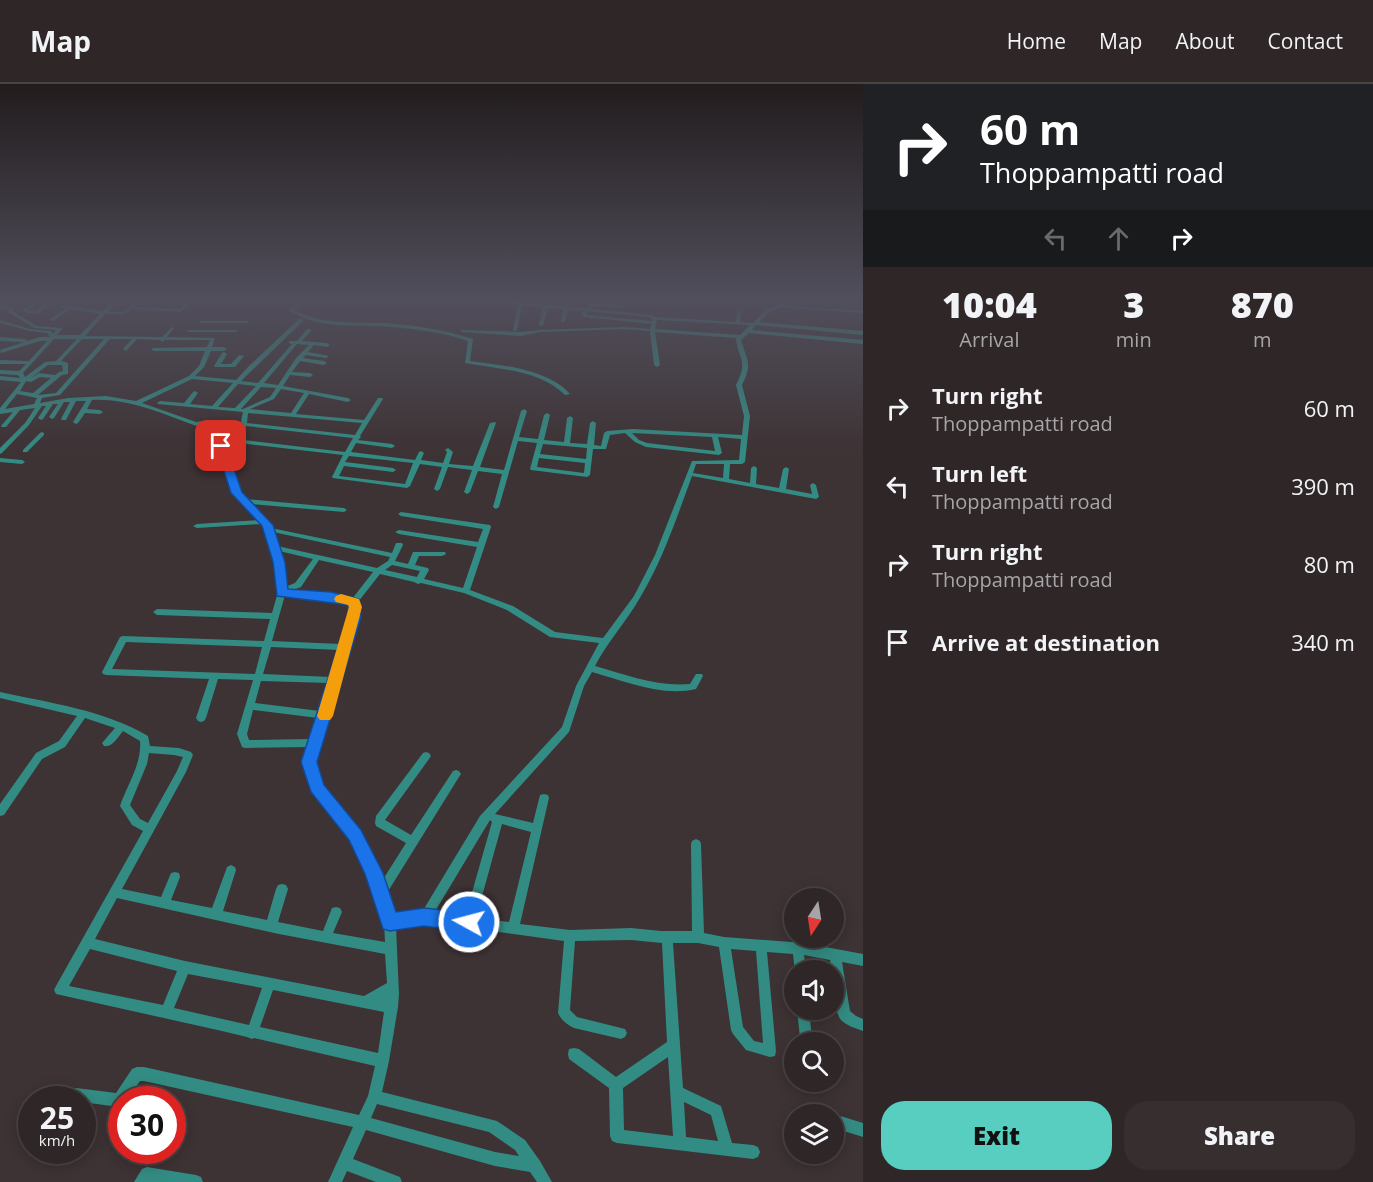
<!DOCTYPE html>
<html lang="en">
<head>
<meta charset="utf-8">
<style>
  :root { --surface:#2e2627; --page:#362e2f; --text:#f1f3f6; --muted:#a7a5a7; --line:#494344; --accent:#58cec1 }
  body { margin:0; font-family:"Open Sans",sans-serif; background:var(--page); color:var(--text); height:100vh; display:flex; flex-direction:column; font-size:22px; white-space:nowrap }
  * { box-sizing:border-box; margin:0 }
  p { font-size:20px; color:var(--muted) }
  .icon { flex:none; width:33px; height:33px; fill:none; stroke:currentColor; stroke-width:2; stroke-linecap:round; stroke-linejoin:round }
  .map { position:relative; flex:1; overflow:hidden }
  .sheet { display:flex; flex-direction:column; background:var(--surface); width:510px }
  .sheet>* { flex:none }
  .banner { background:#202124; color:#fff; overflow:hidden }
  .needle { width:39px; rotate:192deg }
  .tools { position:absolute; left:784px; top:804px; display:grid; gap:12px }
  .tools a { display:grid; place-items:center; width:60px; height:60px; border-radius:50%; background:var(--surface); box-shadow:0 3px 15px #0003,0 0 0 2px var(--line); font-size:30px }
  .speed { position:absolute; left:18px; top:1002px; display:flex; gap:12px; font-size:30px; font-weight:700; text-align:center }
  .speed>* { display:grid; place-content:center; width:78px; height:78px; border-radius:50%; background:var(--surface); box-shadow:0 3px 15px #0003,0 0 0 2px var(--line); line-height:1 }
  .speed small { font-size:15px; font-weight:400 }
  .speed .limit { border:9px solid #d22; background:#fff; color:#111 }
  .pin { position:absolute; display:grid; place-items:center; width:51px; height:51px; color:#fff; margin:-26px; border-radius:12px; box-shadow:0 3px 9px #0006 }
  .me { position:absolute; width:66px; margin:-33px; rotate:277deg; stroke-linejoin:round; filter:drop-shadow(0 0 4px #0008) }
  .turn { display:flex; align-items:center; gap:21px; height:126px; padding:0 18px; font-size:27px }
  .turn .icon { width:78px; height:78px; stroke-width:2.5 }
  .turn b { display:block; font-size:42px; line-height:51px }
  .lanes { display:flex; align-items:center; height:57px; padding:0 18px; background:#0003; justify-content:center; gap:30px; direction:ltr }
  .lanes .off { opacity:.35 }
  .eta { display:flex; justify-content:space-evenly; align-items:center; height:102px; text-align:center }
  .eta b { font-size:36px; font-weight:800; line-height:42px }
  .cta { display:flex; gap:12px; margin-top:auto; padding:12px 18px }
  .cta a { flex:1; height:69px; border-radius:24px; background:var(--accent); color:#111; font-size:24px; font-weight:800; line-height:69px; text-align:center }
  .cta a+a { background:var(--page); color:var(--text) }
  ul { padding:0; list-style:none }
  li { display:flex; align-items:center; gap:18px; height:78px; padding:0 18px }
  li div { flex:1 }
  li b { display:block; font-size:22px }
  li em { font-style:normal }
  header { display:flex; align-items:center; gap:36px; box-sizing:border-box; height:84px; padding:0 30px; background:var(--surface); border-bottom:2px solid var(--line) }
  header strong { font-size:28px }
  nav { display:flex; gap:33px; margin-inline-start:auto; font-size:21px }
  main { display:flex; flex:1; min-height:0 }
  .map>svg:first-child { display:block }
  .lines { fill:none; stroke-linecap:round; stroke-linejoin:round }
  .minor { fill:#338c83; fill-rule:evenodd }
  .route { fill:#1a73e8; stroke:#114b97; stroke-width:1.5 }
  .slow { fill:#f59e0b }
</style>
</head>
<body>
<header>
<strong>Map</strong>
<nav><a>Home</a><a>Map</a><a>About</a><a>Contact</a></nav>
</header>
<main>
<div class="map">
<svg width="863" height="1098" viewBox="0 0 863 1098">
  <rect width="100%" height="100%" fill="#3d3234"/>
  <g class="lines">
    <path class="minor" d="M11 217H25L28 219 26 220Z
      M35 217H41L29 226 35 227 49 217H55L38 230 23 228V226Z
      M93 217H117L108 228H123L136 217H141L135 223 180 225 186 219 168 217H193L181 228 131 225 124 230H105L85 252 162 253 172 243 174 244 167 253 215 254 212 263H224L227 265 224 267H211L204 283 195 292 236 296 249 282 299 235H303V237L241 297 258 299 292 260 289 259V257H297L307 245H311V247L302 257 327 259 330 261 327 263 314 261 308 268 329 272 326 274 306 271 303 274 324 277 327 279 324 281 300 277 292 288 310 289 313 291 310 293 290 291 283 302 348 314 351 316 348 318 309 310 296 330 364 336 378 314H382L383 315 360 352 361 353 358 356 392 360 395 362 392 364 356 359 351 368 415 376 419 368 421 367 424 369 421 376 443 379 447 368 445 366 448 364 453 368 449 380 473 382 490 339 495 338 496 339 480 383 504 386 521 327 524 325 527 327 519 353 538 355 544 331 547 329 550 331 544 356 564 358 567 334 570 332 573 334 570 359 587 360 590 339 593 337 596 339 594 361 601 362 604 349 607 347 633 345 742 351 744 332 736 301C749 276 738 276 736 254L655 248 660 281 657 283 654 281 650 247 624 245 540 248 521 252 461 248V246H463L521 248 540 246 624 243 650 245 652 240 584 233 582 232V227L568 226 565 237 563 238 561 237 563 225 548 224 543 241 541 242 539 241 543 223 522 222 517 246 515 247 513 246 518 221 497 219 495 217H523V219L564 222 565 217H569L568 223 588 224V217H592V219L623 221 625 222 623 223 592 222V225L651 231 656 233 736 238 737 228 739 227 741 228 740 238 753 239C764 226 779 217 796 217L785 222 863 227V229L781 223 768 229 759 238 863 247V251L756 241 752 246 863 256V260L749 249 741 256C747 277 753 279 742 301L750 332 745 378 742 380H730L729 395 750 399 751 384 754 382 757 384 756 400 779 404 783 385 786 383 789 385 786 405 812 410 810 401 813 399 816 401 819 413 816 415 692 392C677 433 663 475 641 512 627 537 608 557 595 582 626 591 658 603 690 600L696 590H702L703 592 696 605C662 613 624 597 592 588L584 602 569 648 495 730 533 739 540 711 544 710 548 711 549 714 520 840 570 846 631 844 661 847H692L691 760 692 757 696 755 700 757 701 760 704 849 724 853 804 859 863 870V882L842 878 850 927 856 932 863 935V947C855 944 847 942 841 936 833 926 834 899 834 886H831L830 876 804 871 806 886H795V888L793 870 767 868 776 967 775 972 770 973 746 966 733 950 731 946 719 863 698 859H673L683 1004 721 1022 732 1059 753 1061 758 1063 760 1068 758 1073 753 1075 617 1059 612 1057 610 1052 609 1004 569 975 568 970 569 965 574 964 579 965 616 993 667 958 662 859 631 856 575 857 570 926 577 933 625 945 627 949 625 953 621 955 574 944C567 941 561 936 558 929L564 857 425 838 396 843 399 910 398 923 389 977 382 1008 497 1037 525 1056 540 1077 552 1098H537L530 1088 495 1082 366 1046 353 1075 400 1093 402 1098H376L347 1087 342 1098H328L353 1043 144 997H140L127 1016H122V1022L119 1023 82 1018V1016H71L69 1011 71 1006 76 1004 116 1009 132 985 137 983H144L359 1031 368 1012 375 982 254 954 252 955 247 953 222 947 56 910 54 906 56 902 143 747 132 741 120 722C127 701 142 680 140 657L123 647C118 653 112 664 104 662L102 659 115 644 85 634 65 663 42 675 4 731 0 732V720L36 669 59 657 77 632 0 614V608C50 619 104 626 148 652L150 662 179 664 191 668 193 671 186 688 122 805 161 813 171 789 175 788 179 789 180 793 171 816 212 824 226 786 227 783 231 781 235 783 236 786 223 827 267 836 276 805 278 801 282 800 286 801 288 805 278 838 323 847 332 824 336 823 340 824 342 828 333 849 385 858 384 838 376 808 351 754 312 704 304 678 309 663 245 664 242 663 237 650 253 596 218 595 206 634 204 637 201 638 198 637 196 634 209 595 106 591 103 590 102 588 120 553 123 552 264 557 270 535 157 531 153 528 157 525 272 529 278 508 275 478 264 442 262 440 197 444 193 442 197 440 258 436 242 419 240 418 233 409 215 355 207 346C170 333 132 314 92 316L87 325 100 326 103 328 100 330 85 329 78 339 76 340 73 338 86 317H76L66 336H62L61 335 70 318H64L54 334 52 335 49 333 58 320H53L43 335 41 336 38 334 46 322H42L29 341 2 369 0 370V364L25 339 35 324 20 326 6 343H2L1 342 13 328 0 330V324L21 298 0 296V292L20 294 18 291 0 290V286L19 287 26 280H0V276L29 277 47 257H40L1 269 0 266 24 258 0 257V253L25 255 27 257 40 253H50L47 249 30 247 0 239V236L30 245 51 247 53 250 56 246 34 244 8 228V226L0 223V221L13 224V227L37 242 62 244V245L57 251H80L100 230 71 225 53 237 49 236 66 224 60 223V221L71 222 102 227 110 220ZM587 227 650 233 652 235V237L587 231ZM657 236 750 241 740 251 655 245ZM54 255H77L56 277 45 278 25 293 23 289ZM82 255H104L56 309 38 311 62 291 68 290V279L61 277ZM110 255H132L123 265 126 267 137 255 160 256 162 258 165 256H210L207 263 152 264V266L154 267H205L199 282 189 292 136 317 106 312 68 314 40 319 42 314 60 311ZM297 260 309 261 296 274 278 301 264 299ZM48 281H62L63 287 59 288 55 291 39 289 31 294ZM40 293 51 294 33 309 20 307 26 297 31 298ZM192 295 233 299 212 322 190 320 198 309 195 307 193 308 184 319 160 317 157 319 158 320 243 328 241 338 210 336 196 338 142 319ZM238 300 256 302 235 324 218 323ZM261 303 276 304 270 313 243 325H241ZM281 305 304 309 291 329 250 325 274 315ZM17 310 37 314 34 320 5 325ZM248 329 362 339 355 351 247 339ZM210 340 240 342 238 355 220 353 211 344 202 341ZM246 342 353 354 345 368 244 356ZM625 349 635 358 646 363 719 371 722 369 718 353 741 355 739 376 692 377 655 471 634 512 603 554 555 548 513 522 470 506 491 443 490 441 401 428 398 430 401 432 483 445 478 458 399 446 395 448 399 450 477 463 463 504 424 495 429 486 428 484 415 481 419 472H442L446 470 445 468H413L408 480 395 477 403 461 402 459H396L392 469 271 444 270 439 250 420 344 428 347 426 344 424 246 415 239 408 222 357 343 371 332 393 333 394 407 404 410 402 420 380 442 383 434 405 437 407 440 405 448 383 472 386 464 408 467 410 470 408 478 387 502 390 493 423 496 425 499 423 518 357 537 359 530 385 531 386 587 393 590 391 593 365H606L610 351ZM632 349 712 353 715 367 647 359 639 356ZM543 360 587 364 586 375 540 370ZM349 372 413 379 405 400 339 392 344 382 393 388 396 386 393 384 345 378ZM539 374 585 379 584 389 537 383ZM696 380H724L723 394 693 389ZM273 448 390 473 388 477 377 484 277 462ZM279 467 313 475 295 499 285 503 283 478ZM319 476 373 488 352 515 331 509 293 506 301 503ZM392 481 420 487 417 493 385 486ZM380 490 414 498 418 500 421 499 464 509 507 526 550 553 599 559 576 602 562 643 480 732 422 828 394 832 387 809 459 693 461 690 459 687 456 686 453 687 411 751 385 736 429 675 431 672 429 669 426 668 423 669 376 732 375 739 376 742 406 759 382 797 359 748 321 702 314 678 321 659 327 634 330 631 329 629 338 599 340 596 339 594 358 533V518ZM285 511 331 515 350 520V533L341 560 272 557ZM126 558 262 563 255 590 112 585ZM271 563 340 566 331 593 263 590ZM261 597 329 599 320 627 255 619ZM253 626 318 634 311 655 249 656 247 650ZM149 669 174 671 183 673 177 687 148 739 140 735 130 721 147 680ZM490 736 492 738 465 833 434 829ZM502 740 531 748 509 838 476 834ZM117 814 279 850 385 870 387 899 364 912 185 877 95 855ZM90 865 177 887 163 921 69 902ZM731 865 756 867 763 959 754 957 743 943ZM188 890 262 904 249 941 174 924ZM273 906 384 928 378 969 260 943ZM668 973 673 1052 624 1046 623 1004ZM684 1018 711 1031 718 1057 686 1053ZM377 1020 489 1048 515 1066 519 1072 495 1068 371 1034Z
      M299 217H304L294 226C322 241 355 238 386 239 415 241 445 246 473 255L470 277C501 281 548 285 570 310L565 311C540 286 498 285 465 279L468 257C443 248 416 245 390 243 357 240 316 246 289 226Z
      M822 217 863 218V220L824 218Z
      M199 237H247L249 238 247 239H201L199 238Z
      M187 246H236L238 247 236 248H189L187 247Z
      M224 268 227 270 221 280H231L239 271 244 272 235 283H215L214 282 222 269Z
      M42 348 44 349V351L27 368H23V366L40 349Z
      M0 374 22 376 25 378 22 380 0 378Z
      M797 926H809L812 954 810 958H802L800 954Z
      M808 1022 818 1025 820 1030H802L803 1024Z
      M833 1030H834L863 1039V1053L834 1044Z
      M147 1083 196 1091 201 1093 203 1098H134L142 1085Z"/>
  </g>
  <linearGradient id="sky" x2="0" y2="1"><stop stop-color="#221c1d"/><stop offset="0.58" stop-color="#514f5c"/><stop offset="1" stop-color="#514f5c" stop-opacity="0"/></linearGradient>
  <rect width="863" height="371" fill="url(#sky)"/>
  <path class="route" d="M221 359 226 362 242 408 273 441 285 478 288 505 331 508 359 515 361 533 317 678 324 701 361 746 383 789 396 828 424 824 469 829 476 832 479 838 476 845 469 848 424 842 390 847 383 845 365 790 349 756 311 708 301 678 348 533V521L277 512 273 478 262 442 231 409 216 362Z"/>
  <path class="slow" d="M341 510 359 515 362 523 333 632 330 636H320L317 632 349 523 348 521 336 518 334 515 336 512Z"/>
</svg>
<div class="tools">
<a><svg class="needle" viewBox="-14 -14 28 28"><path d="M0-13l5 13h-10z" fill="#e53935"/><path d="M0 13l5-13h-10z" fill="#a7a5a7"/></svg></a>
<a><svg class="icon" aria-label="sound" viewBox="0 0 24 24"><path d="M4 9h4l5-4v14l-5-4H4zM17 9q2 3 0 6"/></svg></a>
<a><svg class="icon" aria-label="search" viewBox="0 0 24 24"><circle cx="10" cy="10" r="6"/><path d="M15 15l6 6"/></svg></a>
<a><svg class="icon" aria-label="layers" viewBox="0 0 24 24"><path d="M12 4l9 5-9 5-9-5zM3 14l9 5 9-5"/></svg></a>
</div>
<div class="speed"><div>25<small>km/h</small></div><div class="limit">30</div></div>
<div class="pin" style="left:221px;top:362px;background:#d93025"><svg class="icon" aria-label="arrive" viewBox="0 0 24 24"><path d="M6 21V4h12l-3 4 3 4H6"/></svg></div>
<svg class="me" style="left:469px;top:838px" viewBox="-20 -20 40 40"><circle r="17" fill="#1a73e8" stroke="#fff" stroke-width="3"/><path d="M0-11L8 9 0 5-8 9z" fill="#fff"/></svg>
</div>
<section class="sheet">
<div class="banner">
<div class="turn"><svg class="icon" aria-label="right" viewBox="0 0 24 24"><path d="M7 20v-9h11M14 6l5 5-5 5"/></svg><div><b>60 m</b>Thoppampatti road</div></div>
<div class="lanes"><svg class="icon off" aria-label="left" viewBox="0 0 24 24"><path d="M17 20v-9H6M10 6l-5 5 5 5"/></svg><svg class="icon off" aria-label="ahead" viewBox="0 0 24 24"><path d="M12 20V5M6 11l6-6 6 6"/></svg><svg class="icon" aria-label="right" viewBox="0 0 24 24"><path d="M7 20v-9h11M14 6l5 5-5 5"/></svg></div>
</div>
<div class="eta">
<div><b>10:04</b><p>Arrival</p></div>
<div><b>3</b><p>min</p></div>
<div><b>870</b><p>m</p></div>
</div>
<ul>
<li><svg class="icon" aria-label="right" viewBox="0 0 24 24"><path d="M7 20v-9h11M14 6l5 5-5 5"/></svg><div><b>Turn right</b><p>Thoppampatti road</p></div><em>60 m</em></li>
<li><svg class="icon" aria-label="left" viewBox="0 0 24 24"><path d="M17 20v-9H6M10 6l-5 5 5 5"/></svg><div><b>Turn left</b><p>Thoppampatti road</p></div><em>390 m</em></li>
<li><svg class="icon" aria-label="right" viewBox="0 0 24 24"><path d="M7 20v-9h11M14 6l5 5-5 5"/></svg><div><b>Turn right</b><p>Thoppampatti road</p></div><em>80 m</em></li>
<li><svg class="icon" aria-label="arrive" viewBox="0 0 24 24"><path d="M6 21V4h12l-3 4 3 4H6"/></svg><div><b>Arrive at destination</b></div><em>340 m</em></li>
</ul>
<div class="cta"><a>Exit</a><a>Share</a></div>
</section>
</main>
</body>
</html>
